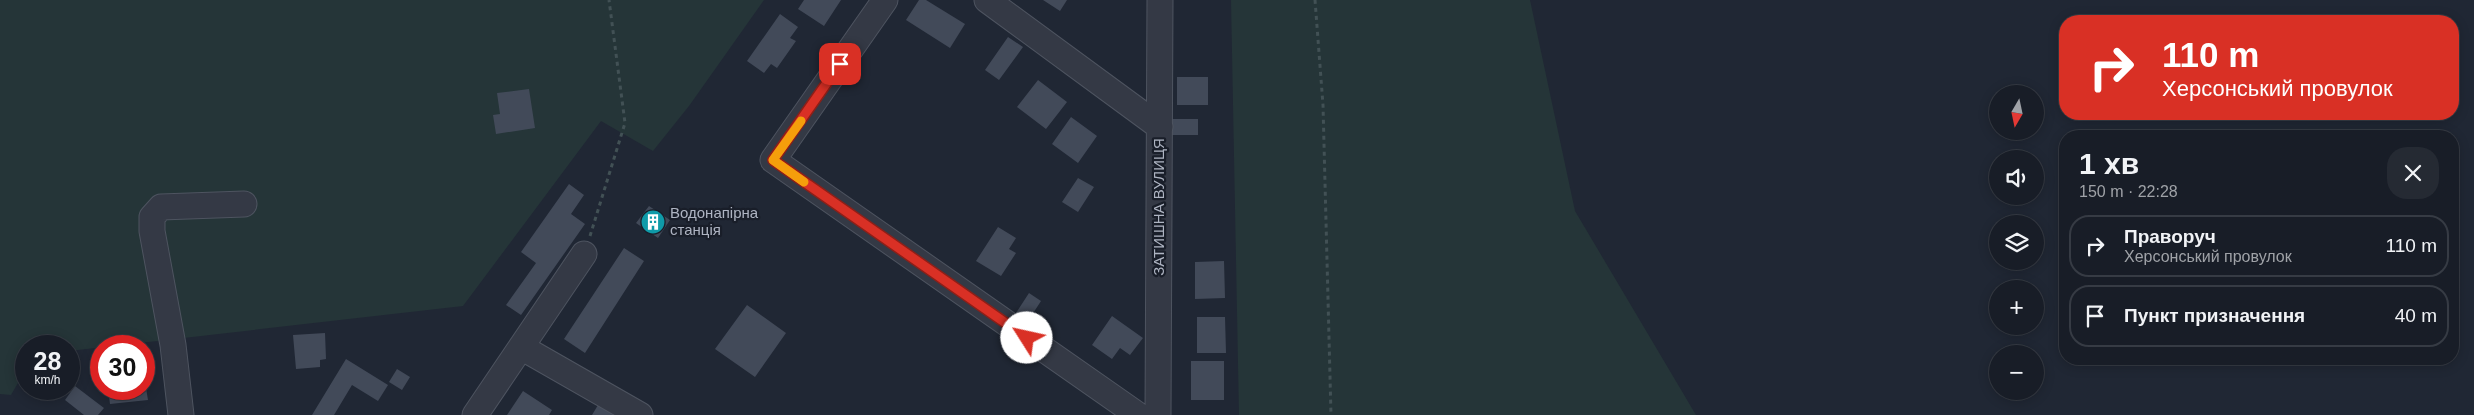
<!DOCTYPE html>
<html lang="uk">
<head>
<meta charset="utf-8">
<style>
  :root { --surface:#181d27; --page:#252a33; --text:#f1f3f6; --muted:#9fa2a7; --line:#363b44 }
  body { margin:0; font-family:Helvetica,sans-serif; background:var(--page); color:var(--text); height:100vh; display:flex; flex-direction:column; font-size:19px; white-space:nowrap }
  * { box-sizing:border-box; margin:0 }
  p { font-size:16px; color:var(--muted) }
  .icon { flex:none; width:28px; height:28px; fill:none; stroke:currentColor; stroke-width:2; stroke-linecap:round; stroke-linejoin:round }
  .map { position:relative; flex:1; overflow:hidden }
  .drawer { position:absolute; left:2059px; top:130px; width:400px; height:235px; display:flex; flex-direction:column; background:var(--surface); border-radius:20px; box-shadow:0 2px 12px #0003,0 0 0 1px var(--line) }
  .drawer>* { flex:none }
  .hud { position:absolute; left:2059px; top:15px; width:400px; height:105px; border-radius:20px; box-shadow:0 2px 12px #0003,0 0 0 1px var(--line); background:#d93025; color:#fff; overflow:hidden }
  .needle { width:32px; rotate:189deg }
  .fabs { position:absolute; left:1989px; top:85px; display:grid; gap:10px }
  .fabs a { display:grid; place-items:center; width:55px; height:55px; border-radius:50%; background:var(--surface); box-shadow:0 2px 12px #0003,0 0 0 1px var(--line); font-size:25px }
  .speed { position:absolute; left:15px; top:335px; display:flex; gap:10px; font-size:25px; font-weight:700; text-align:center }
  .speed>* { display:grid; place-content:center; width:65px; height:65px; border-radius:50%; background:var(--surface); box-shadow:0 2px 12px #0003,0 0 0 1px var(--line); line-height:1 }
  .speed small { font-size:12px; font-weight:400 }
  .speed .limit { border:8px solid #d22; background:#fff; color:#111 }
  .pin { position:absolute; display:grid; place-items:center; width:42px; height:42px; color:#fff; margin:-21px; border-radius:10px; box-shadow:0 2px 8px #0006 }
  .me { position:absolute; width:55px; margin:-28px; rotate:305deg; stroke-linejoin:round; filter:drop-shadow(0 0 4px #0008) }
  .turn { display:flex; align-items:center; gap:18px; height:105px; padding:0 20px; font-size:22px }
  .turn .icon { width:65px; height:65px; stroke-width:2.5 }
  .turn b { display:block; font-size:35px; line-height:42px }
  .round { display:grid; place-items:center; flex:none; width:52px; height:52px; border-radius:20px; background:var(--page) }
  .head { display:flex; align-items:center; justify-content:space-between; height:85px; padding:0 20px }
  h1 { font-size:30px; font-weight:800; line-height:38px }
  ul { padding:0; list-style:none }
  li { display:flex; align-items:center; gap:15px; height:62px; margin:0 10px 8px; padding:0 10px; border:2px solid var(--line); border-radius:20px }
  li div { flex:1 }
  li b { display:block; font-size:19px }
  li em { font-style:normal }
  .map>svg:first-child { display:block }
  .green { fill:#253538 }
  .building { fill:#424a59 }
  .lines { fill:none; stroke-linecap:round; stroke-linejoin:round }
  .minor-casing { stroke:#4e5460; stroke-width:27 }
  .path { stroke:#425155; stroke-width:3; stroke-dasharray:4 4; stroke-linecap:butt }
  .minor { stroke:#343945; stroke-width:25 }
  .route-casing { stroke:#8d1f18; stroke-width:12 }
  .route { stroke:#d93025; stroke-width:9 }
  .slow { stroke:#f59e0b; stroke-width:9 }
  .labels { text-anchor:middle; stroke-width:4.5; stroke-linejoin:round; paint-order:stroke }
  .street-label { font-size:15px; fill:#aeb4c2; stroke:#191e29 }
  .poi-label { font-size:15px; fill:#aeb4c2; stroke:#191e29; text-anchor:start }
</style>
</head>
<body>
<div class="map">
<svg width="2474" height="415" viewBox="0 0 2474 415">
  <rect width="100%" height="100%" fill="#202734"/>
  <path class="green" d="M0 0H764L689 106 653 151 601 121 463 306 69 351V346H26V369L11 395 0 394Z
    M1231 0H1530L1575 211 1696 415H1239Z"/>
  <path class="building" d="M804 0H841L824 26 798 9Z
    M919 0H926L965 24 950 48 906 20Z
    M1043 0H1067L1060 11Z
    M780 14 798 27 790 38 796 41 777 68 771 64 764 73 747 61Z
    M1008 37 1023 47 999 80 985 70Z
    M1177 77H1208V105H1177Z
    M1038 80 1067 102 1046 129 1017 107Z
    M529 89 535 128 496 134 493 115 500 114 497 93Z
    M1071 117 1097 136 1078 163 1052 144Z
    M1171 119H1198V135H1170Z
    M1078 178 1094 187 1078 212 1062 202Z
    M569 184 584 195 571 214 585 224 521 315 506 305 536 263 521 252Z
    M649 206 670 220 658 238 636 223Z
    M998 227 1016 238 1009 249 1016 253 1001 276 976 261Z
    M624 248 644 261 585 353 564 339Z
    M1224 261 1225 298 1195 299V262Z
    M1029 293 1041 301 1028 321 1016 313Z
    M747 305 786 333 755 377 715 349Z
    M1112 316 1143 338 1130 355 1120 348 1112 359 1092 345Z
    M1197 317H1225L1226 353H1197Z
    M325 333 326 359 320 360V367L296 369 293 335Z
    M346 359 388 385 378 401 352 385 334 415H312Z
    M1191 361H1224V400H1191Z
    M397 369 410 377 402 390 389 382Z
    M144 376 148 400 110 404 108 389H144Z
    M75 386 104 408 98 415H84L65 400Z
    M523 391 552 410 549 415H507Z
    M601 400 624 415H592Z"/>
  <g class="lines">
    <defs>
      <path id="minor" d="M885 0 773 160 1138 415
        M987 0 1160 127
        M521 347 640 415
        M181 415 173 345 152 231V217L161 207 244 204
        M475 415 584 254
        M1158 415 1160 0"/>
    </defs>
    <use href="#minor" class="minor-casing"/>
    <path class="path" d="M1315 0 1323 105 1331 415
      M590 236 625 123 609 0"/>
    <use href="#minor" class="minor"/>
  </g>
  <g class="lines">
    <defs>
      <path id="route" d="M840 64 773 160 1027 338"/>
    </defs>
    <use href="#route" class="route-casing"/>
    <use href="#route" class="route"/>
    <path class="slow" d="M801 121 773 160 804 182"/>
  </g>
  <defs>
    <symbol id="building-disc" viewBox="-11 -11 22 22"><circle r="9.5" fill="#0f9aa8" stroke="#191e29"/><path d="M-4-6H4V6H1V3H-1V6H-4ZM-2.5-4.3h1.7v1.8h-1.7ZM.8-4.3h1.7v1.8H.8ZM-2.5-1h1.7V.8h-1.7ZM.8-1h1.7V.8H.8Z" fill="#fff"/></symbol>
  </defs>
  <g fill-rule="evenodd">
    <use href="#building-disc" x="639" y="208" width="28" height="28"/>
  </g>
  <g class="labels">
    <g class="street-label">
      <text transform="translate(1159 207) rotate(-90)" y="5">ЗАТИШНА ВУЛИЦЯ</text>
    </g>
    <g class="poi-label">
      <text x="670" y="218">Водонапірна<tspan x="670" dy="17">станція</tspan></text>
    </g>
  </g>
</svg>
<div class="fabs">
<a><svg class="needle" viewBox="-14 -14 28 28"><path d="M0-13l5 13h-10z" fill="#e53935"/><path d="M0 13l5-13h-10z" fill="#9fa2a7"/></svg></a>
<a><svg class="icon" aria-label="sound" viewBox="0 0 24 24"><path d="M4 9h4l5-4v14l-5-4H4zM17 9q2 3 0 6"/></svg></a>
<a><svg class="icon" aria-label="layers" viewBox="0 0 24 24"><path d="M12 4l9 5-9 5-9-5zM3 14l9 5 9-5"/></svg></a>
<a>+</a>
<a>−</a>
</div>
<div class="speed"><div>28<small>km/h</small></div><div class="limit">30</div></div>
<div class="pin" style="left:840px;top:64px;background:#d93025"><svg class="icon" aria-label="arrive" viewBox="0 0 24 24"><path d="M6 21V4h12l-3 4 3 4H6"/></svg></div>
<svg class="me" style="left:1027px;top:338px" viewBox="-20 -20 40 40"><circle r="19" fill="#fff"/><path d="M0-13L10 11 0 6-10 11z" fill="#d93025"/></svg>
<div class="hud">
<div class="turn"><svg class="icon" aria-label="right" viewBox="0 0 24 24"><path d="M7 20v-9h11M14 6l5 5-5 5"/></svg><div><b>110 m</b>Херсонський провулок</div></div>
</div>
<section class="drawer">
<div class="head"><div><h1>1 хв</h1><p>150 m · 22:28</p></div><a class="round"><svg class="icon" aria-label="close" viewBox="0 0 24 24"><path d="M6 6l12 12M18 6L6 18"/></svg></a></div>
<ul>
<li><svg class="icon" aria-label="right" viewBox="0 0 24 24"><path d="M7 20v-9h11M14 6l5 5-5 5"/></svg><div><b>Праворуч</b><p>Херсонський провулок</p></div><em>110 m</em></li>
<li><svg class="icon" aria-label="arrive" viewBox="0 0 24 24"><path d="M6 21V4h12l-3 4 3 4H6"/></svg><div><b>Пункт призначення</b></div><em>40 m</em></li>
</ul>
</section>
</div>
</body>
</html>
